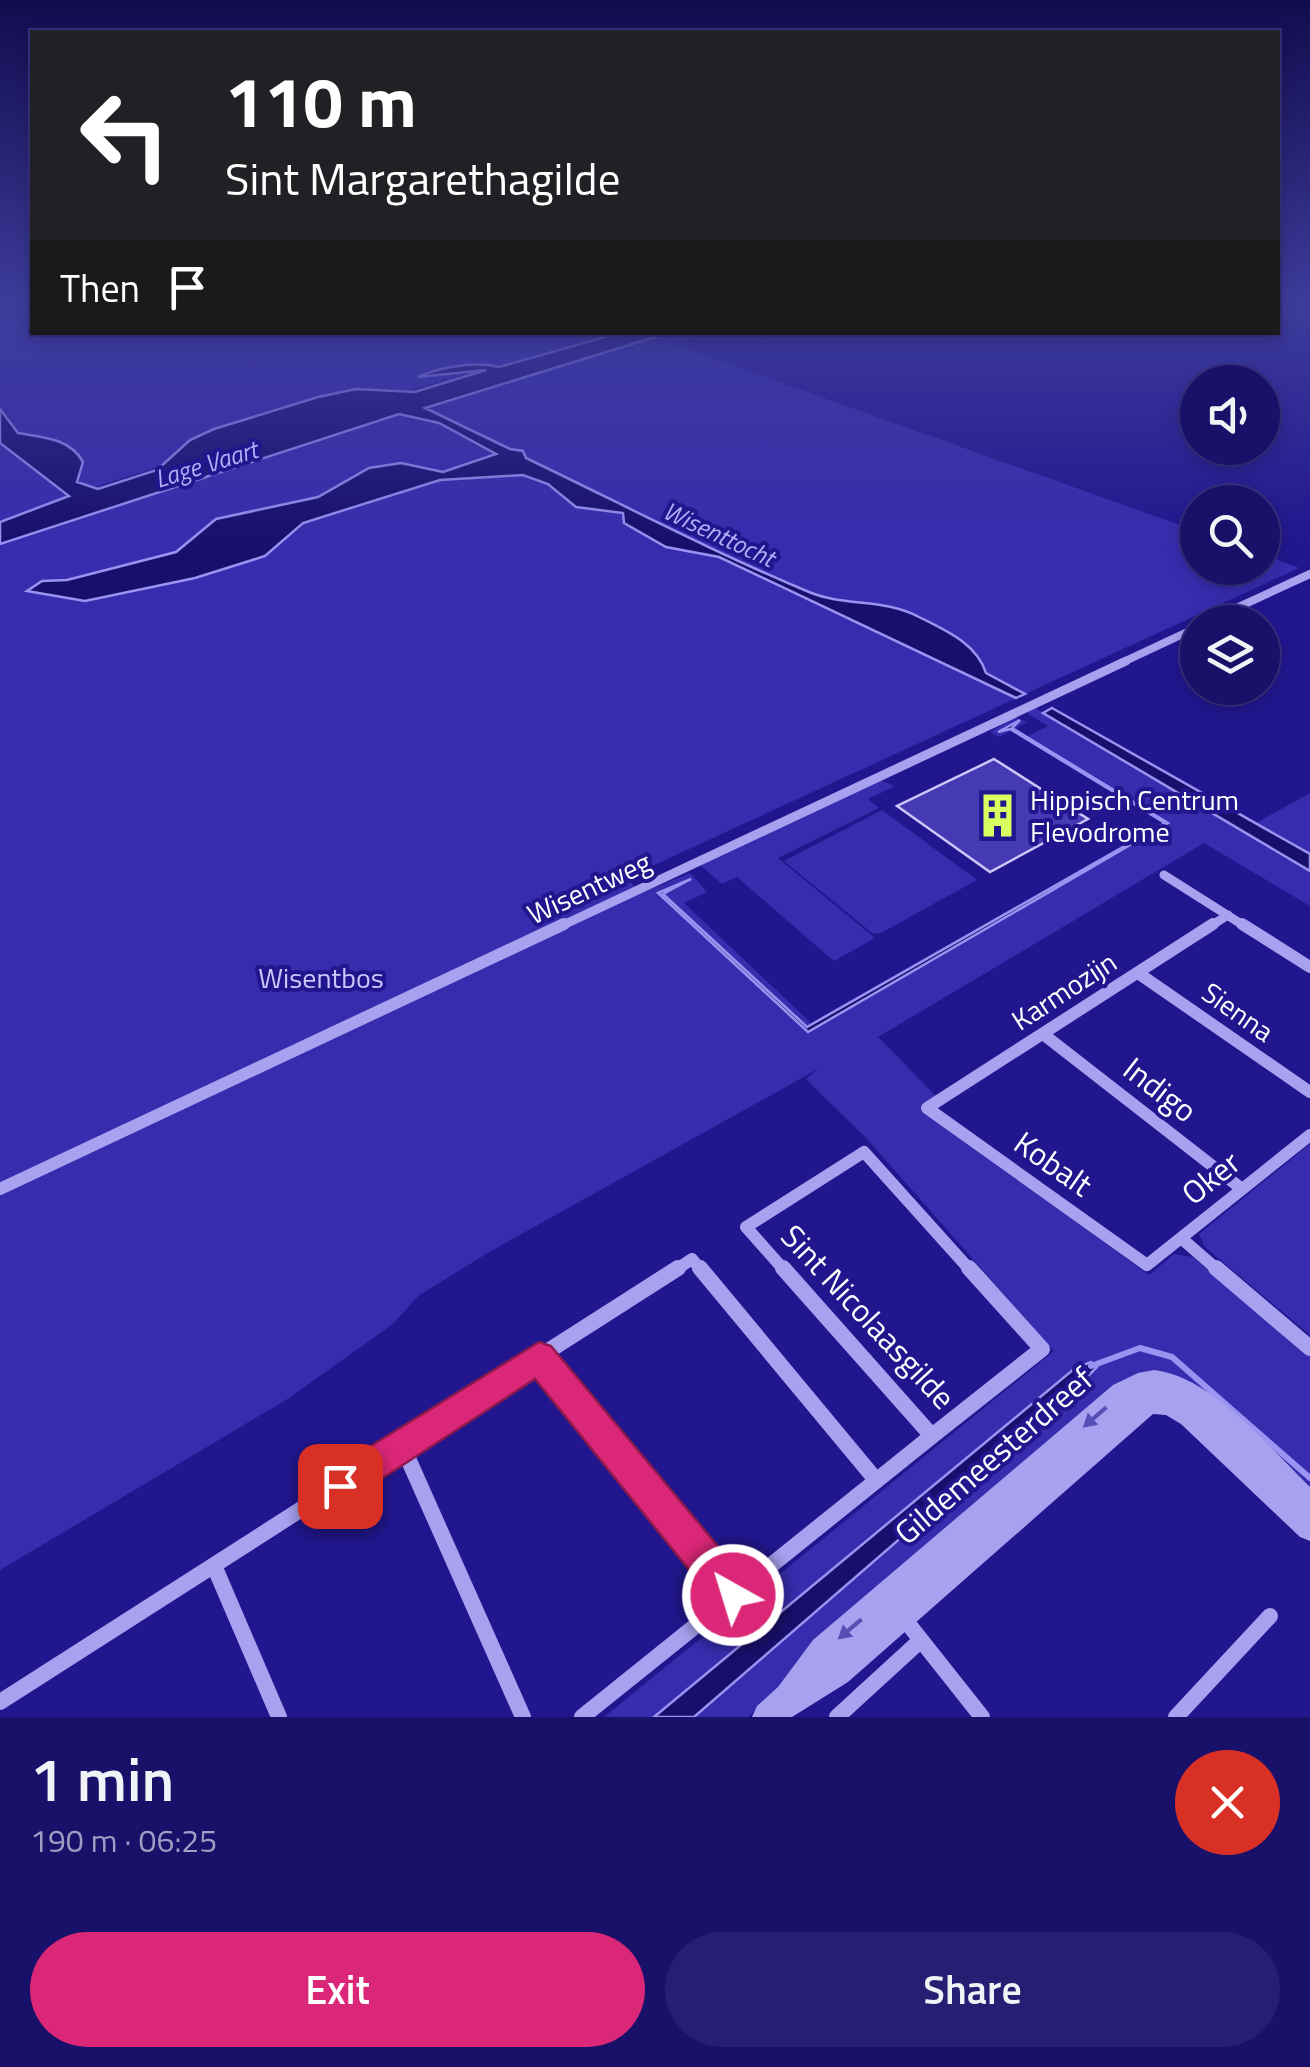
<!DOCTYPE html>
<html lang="en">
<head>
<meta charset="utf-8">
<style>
  :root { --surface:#19106a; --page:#261e72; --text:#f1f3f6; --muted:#9f9dc1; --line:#37307e; --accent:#db2777 }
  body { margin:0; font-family:"Titillium Web",sans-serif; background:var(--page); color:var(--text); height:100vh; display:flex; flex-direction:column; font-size:38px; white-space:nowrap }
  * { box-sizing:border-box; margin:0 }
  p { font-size:32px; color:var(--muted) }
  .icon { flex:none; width:55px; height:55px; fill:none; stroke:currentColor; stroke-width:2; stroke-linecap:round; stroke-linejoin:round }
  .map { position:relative; height:1717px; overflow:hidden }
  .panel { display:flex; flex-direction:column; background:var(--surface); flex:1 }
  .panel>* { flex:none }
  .guide { position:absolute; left:30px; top:30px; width:1250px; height:305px; border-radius:0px; box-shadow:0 5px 15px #0003,0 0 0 2px var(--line); background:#202124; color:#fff; overflow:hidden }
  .fabs { position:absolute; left:1180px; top:365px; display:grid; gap:20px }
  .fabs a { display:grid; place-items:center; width:100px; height:100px; border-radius:50%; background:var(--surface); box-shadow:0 5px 15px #0003,0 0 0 2px var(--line); font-size:50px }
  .pin { position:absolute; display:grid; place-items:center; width:85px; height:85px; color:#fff; margin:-42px; border-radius:20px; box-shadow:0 5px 15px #0006 }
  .me { position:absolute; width:110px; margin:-55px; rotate:321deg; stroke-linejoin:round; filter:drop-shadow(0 0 8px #0008) }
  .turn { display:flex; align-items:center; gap:35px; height:210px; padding:0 30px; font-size:45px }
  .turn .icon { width:130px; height:130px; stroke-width:2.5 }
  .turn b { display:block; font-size:70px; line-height:85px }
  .then { display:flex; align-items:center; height:95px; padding:0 30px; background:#0003; gap:20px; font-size:38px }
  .round { display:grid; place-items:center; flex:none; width:105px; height:105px; border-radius:52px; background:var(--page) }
  .head { display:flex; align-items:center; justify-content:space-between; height:170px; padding:0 30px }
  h1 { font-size:60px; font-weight:600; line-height:75px }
  .primary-button { display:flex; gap:20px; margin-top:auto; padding:20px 30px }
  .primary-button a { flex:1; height:115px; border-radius:60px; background:var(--accent); color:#fff; font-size:40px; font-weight:600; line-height:115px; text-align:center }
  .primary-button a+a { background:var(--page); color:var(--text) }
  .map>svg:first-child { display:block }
  .green { fill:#372cae; fill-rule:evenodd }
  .water { fill:#180e6b; stroke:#9a93f2; stroke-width:2.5 }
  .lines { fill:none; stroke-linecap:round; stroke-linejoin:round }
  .stream { stroke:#9a93f2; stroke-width:6 }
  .building { fill:#453ab4; stroke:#ccc7fb; stroke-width:2.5 }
  .minor-far3 { stroke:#a7a1f0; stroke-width:8 }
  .minor-far2 { stroke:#a7a1f0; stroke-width:9 }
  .minor-far1 { stroke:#a7a1f0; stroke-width:12 }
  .minor { stroke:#a7a1f0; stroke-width:16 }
  .tertiary { fill:#a7a1f0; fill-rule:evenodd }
  .oneway { fill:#574eb5 }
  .route { fill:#db2777; stroke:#8e194d; stroke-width:2.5 }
  .labels { text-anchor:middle; stroke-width:8; stroke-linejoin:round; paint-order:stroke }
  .far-water-label { font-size:25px; font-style:italic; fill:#b2adf7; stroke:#21168e }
  .poi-label { font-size:28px; fill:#fff; stroke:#21168e; text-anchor:start }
  .street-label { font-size:28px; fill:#fff; stroke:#21168e }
  .park-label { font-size:28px; fill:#ccc7fb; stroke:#21168e }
  .near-street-label { font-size:32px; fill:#fff; stroke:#21168e }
</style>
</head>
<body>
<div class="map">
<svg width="1310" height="1717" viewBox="0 0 1310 1717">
  <rect width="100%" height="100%" fill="#21168e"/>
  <path class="green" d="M0 304H32V332L619 333 401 392 88 489 77 482 83 464C74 439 42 436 18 433L0 409Z
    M709 332 672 344 1197 531 1198 568H1262L1263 554 1299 568 626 878 642 893 690 873 707 892 684 903 811 1023 1162 823 1011 731 998 737 990 732 1014 717 1027 722 1016 728 1028 736 1048 726 1027 713 1034 707 1310 871V906L1204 843 878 1037 937 1097 921 1108 1149 1275 1174 1254 1193 1257 1310 1356V1497L1147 1373 1136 1374 1115 1387 748 1717H694L1090 1374 1097 1367 1090 1362 1074 1369 654 1717H604L1054 1351 868 1140 806 1079 818 1069 491 1251 418 1296 393 1324 286 1400 0 1570V544L240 462 668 333ZM1168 823 809 1032 659 894 689 879 662 894 807 1028Z
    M0 443 63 491 57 493 64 492 68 497 0 522Z
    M880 780 895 786 868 799 879 808 778 858 875 938 834 961 737 877 722 884 700 865Z
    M1310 793V854L1256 823Z
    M882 810 977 880 879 934 872 933 784 861Z
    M1310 1144V1335L1205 1247 1199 1234Z"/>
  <path class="water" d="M619 333H668L425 408 510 449 523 451 526 458C620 503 713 552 809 592 845 607 884 598 919 617 947 631 977 644 986 673L1025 694 1016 698 719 557 666 547 624 523 623 513 576 507 548 484 523 475 440 480 303 523 265 556 195 578 85 601 27 591 42 581 67 580 176 552 216 519 318 497 369 468 401 463 443 472 496 454 439 423 399 414 0 544V522L69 496 0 443V409L18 433C42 437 70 438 83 462L77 482 98 489 157 470 190 440 214 429 318 397 356 389 415 392 486 370 418 377C440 367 475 361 499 367Z
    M1052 708 1310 854V871L1043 713Z
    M1020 720 1012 728 1168 823 808 1032 658 893 691 879 663 894 807 1027 1165 823 1010 729 998 732Z
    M1091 1362 1097 1367 1090 1374 694 1717H654L1074 1369Z"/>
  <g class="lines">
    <path class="stream" d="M1091 1366 1140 1348 1172 1357 1310 1478"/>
  </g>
  <path class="building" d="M994 759 1088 819 990 872 897 806Z"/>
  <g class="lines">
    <path class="minor-far3" d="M1206 622 1310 574
      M1121 663 1198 627"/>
    <path class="minor-far2" d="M1164 875 1246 927
      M559 927 1126 661
      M1209 927 1228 915"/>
    <path class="minor-far1" d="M1213 924 927 1108 1147 1265 1310 1135
      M1242 924 1310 967
      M1138 973 1310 1092
      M1043 1034 1242 1189
      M0 1189 564 924
      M1181 1238 1219 1271
      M674 1271 692 1259 702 1271
      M785 1271 746 1227 864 1152 971 1271"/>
    <path class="minor" d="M700 1268 876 1480
      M783 1268 932 1436 1042 1349 969 1268
      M1216 1268 1310 1348
      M539 1357 733 1595
      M402 1445 523 1717
      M215 1568 279 1717
      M902 1616 982 1717
      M0 1702 678 1268
      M582 1717 932 1436
      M837 1717 921 1640
      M1176 1717 1270 1616"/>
    <path class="tertiary" d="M1154 1370C1211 1376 1270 1448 1310 1487V1541L1300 1537 1181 1424 1166 1415 1153 1414 848 1682 792 1717H752L757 1706 778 1687 813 1640 1113 1385 1138 1373Z"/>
  </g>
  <defs><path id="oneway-solid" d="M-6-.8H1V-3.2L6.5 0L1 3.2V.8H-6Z" transform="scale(2.5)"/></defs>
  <g class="oneway">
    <use href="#oneway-solid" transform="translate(1095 1417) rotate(139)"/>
    <use href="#oneway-solid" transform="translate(850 1629) rotate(140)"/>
  </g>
  <linearGradient id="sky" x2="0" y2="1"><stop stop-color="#120c4e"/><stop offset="0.56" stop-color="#3d3c9b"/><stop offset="1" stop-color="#3d3c9b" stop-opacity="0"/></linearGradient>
  <rect width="1310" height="544" fill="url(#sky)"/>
  <path class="route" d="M539 1342 551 1346 747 1581 752 1595 747 1608 733 1614 720 1608 535 1379 352 1498 340 1504 327 1498 321 1486 327 1473Z"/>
  <defs>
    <symbol id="building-bare" viewBox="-9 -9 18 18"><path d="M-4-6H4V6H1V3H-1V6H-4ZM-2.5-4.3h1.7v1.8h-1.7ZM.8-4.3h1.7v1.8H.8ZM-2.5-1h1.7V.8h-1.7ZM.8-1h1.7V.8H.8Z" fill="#d8ff60" stroke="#21168e" stroke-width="2.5" paint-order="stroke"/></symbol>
  </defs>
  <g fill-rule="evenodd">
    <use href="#building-bare" x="966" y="784" width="63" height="63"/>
  </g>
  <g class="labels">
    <g class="far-water-label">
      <text transform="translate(206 464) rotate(-17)" y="9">Lage Vaart</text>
      <text transform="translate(719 534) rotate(25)" y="9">Wisenttocht</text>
    </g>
    <g class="poi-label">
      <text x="1030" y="810">Hippisch Centrum<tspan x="1030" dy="32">Flevodrome</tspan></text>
    </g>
    <g class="street-label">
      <text transform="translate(589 888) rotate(-25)" y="10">Wisentweg</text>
      <text transform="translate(1064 991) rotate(-33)" y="10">Karmozijn</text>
      <text transform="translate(1238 1012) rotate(35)" y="10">Sienna</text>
    </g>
    <g class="park-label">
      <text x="321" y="988">Wisentbos</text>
    </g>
    <g class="near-street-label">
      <text transform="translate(1160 1090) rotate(38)" y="11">Indigo</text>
      <text transform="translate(1053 1164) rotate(35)" y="11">Kobalt</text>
      <text transform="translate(1211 1178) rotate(-39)" y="11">Oker</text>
      <text transform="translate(868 1317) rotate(47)" y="11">Sint Nicolaasgilde</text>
      <text transform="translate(994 1456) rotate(-41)" y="11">Gildemeesterdreef</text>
    </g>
  </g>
</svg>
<div class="fabs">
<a><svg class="icon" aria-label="sound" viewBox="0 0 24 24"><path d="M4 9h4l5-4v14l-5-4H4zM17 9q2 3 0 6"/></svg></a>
<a><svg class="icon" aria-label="search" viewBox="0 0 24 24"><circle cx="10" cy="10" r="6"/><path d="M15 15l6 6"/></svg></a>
<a><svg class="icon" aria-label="layers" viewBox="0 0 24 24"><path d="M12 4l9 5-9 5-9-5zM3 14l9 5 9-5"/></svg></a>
</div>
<div class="pin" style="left:340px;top:1486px;background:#d93025"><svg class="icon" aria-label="arrive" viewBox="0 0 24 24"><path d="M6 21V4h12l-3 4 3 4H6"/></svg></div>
<svg class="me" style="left:733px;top:1595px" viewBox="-20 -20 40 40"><circle r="17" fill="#db2777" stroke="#fff" stroke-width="3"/><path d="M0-11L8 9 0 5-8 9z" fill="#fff"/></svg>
<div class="guide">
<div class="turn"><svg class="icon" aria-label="left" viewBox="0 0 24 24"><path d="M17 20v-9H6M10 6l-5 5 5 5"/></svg><div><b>110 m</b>Sint Margarethagilde</div></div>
<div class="then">Then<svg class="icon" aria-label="arrive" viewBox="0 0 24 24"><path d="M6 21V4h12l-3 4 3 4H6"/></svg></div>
</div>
</div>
<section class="panel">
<div class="head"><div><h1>1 min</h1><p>190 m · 06:25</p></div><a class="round" style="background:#d93025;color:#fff"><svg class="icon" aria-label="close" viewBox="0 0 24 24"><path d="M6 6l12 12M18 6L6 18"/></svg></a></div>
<div class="primary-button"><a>Exit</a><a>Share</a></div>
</section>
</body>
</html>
